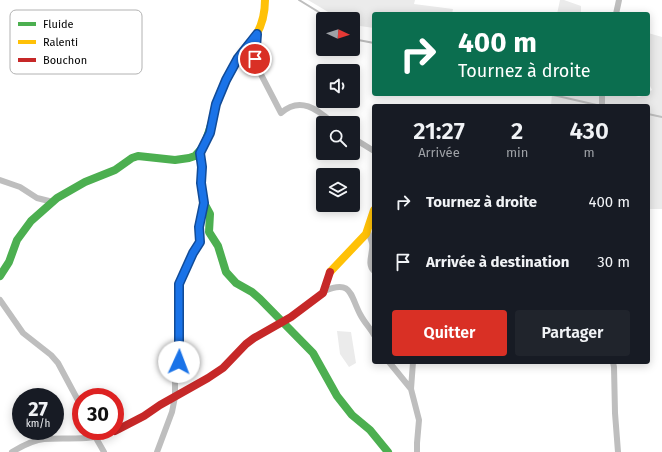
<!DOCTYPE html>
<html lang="fr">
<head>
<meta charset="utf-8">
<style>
  :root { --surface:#171b24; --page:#20242c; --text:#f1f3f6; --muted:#9ea1a6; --accent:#d93025 }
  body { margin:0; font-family:"Fira Sans",sans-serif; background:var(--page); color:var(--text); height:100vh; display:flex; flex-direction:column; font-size:15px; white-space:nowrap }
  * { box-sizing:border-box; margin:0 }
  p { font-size:13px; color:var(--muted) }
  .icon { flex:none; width:22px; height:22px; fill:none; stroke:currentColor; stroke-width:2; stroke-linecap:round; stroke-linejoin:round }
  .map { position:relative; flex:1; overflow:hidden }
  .panel { position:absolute; left:372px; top:104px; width:278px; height:260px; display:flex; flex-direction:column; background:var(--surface); border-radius:4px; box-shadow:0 2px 10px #0003 }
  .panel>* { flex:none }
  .banner { position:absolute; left:372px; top:12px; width:278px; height:84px; border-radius:4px; box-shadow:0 2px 10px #0003; background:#0b6e4f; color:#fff; overflow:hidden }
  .needle { width:26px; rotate:94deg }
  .tools { position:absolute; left:316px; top:12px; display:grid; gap:8px }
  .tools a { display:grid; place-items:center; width:44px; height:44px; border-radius:4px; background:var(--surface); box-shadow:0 2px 10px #0003; font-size:20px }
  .speed { position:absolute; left:12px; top:388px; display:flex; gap:8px; font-size:20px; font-weight:700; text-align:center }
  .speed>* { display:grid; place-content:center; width:52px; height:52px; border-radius:50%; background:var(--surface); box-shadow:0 2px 10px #0003; line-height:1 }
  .speed small { font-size:10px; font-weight:400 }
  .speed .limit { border:6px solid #d22; background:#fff; color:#111 }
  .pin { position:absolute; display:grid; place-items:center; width:34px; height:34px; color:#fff; margin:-17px; border:2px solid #fff; border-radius:50%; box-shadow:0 1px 4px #0007 }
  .me { position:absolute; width:44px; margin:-22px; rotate:2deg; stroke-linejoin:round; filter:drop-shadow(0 0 3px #0008) }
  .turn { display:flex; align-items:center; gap:14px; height:84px; padding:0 20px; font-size:18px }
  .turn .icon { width:52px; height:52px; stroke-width:2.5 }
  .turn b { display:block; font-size:28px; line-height:34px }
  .eta { display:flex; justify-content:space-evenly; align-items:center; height:68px; text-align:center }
  .eta b { font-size:24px; font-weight:600; line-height:28px }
  .button { display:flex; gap:8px; margin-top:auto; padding:8px 20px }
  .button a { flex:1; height:46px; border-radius:4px; background:var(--accent); color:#fff; font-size:16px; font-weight:600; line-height:46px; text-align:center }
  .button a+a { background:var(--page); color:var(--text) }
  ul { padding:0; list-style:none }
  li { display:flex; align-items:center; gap:12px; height:60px; padding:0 20px }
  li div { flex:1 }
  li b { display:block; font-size:15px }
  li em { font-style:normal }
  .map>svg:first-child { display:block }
  .green { fill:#ebebeb }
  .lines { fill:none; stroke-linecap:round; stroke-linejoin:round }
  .stream { stroke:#bebebe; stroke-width:2 }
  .street { stroke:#bebebe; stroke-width:6 }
  .fast { stroke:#4caf50; stroke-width:8 }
  .slow { stroke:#ffc107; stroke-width:8 }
  .jam { stroke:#c62828; stroke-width:8 }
  .route-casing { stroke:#114b97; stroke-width:10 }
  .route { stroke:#1a73e8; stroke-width:7 }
  .key { fill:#fff; stroke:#b2b2b2; stroke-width:1 }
  .key-label { font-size:11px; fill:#000 }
</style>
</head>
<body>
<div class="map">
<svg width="662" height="452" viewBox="0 0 662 452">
  <rect width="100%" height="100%" fill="#fff"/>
  <path class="green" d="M308 0H415L414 4 453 9 452 14H374V28L353 25V19H340Z
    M560 0H564L581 6V14H557Z
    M648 33 662 37V209H648V106H551L552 94H628L639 97 648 94V92L652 90 648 82Z
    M337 331 351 332 356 363 349 367 340 354Z"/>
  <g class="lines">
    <path class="stream" d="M299 0 330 19
      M353 39 374 43
      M549 94 601 106
      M648 114 662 117"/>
    <path class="street" d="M616 14 619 0
      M257 35 255 63 281 113C300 96 317 109 333 123
      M602 106V94
      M353 138 374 151
      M0 180 20 187 37 198 53 202
      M368 230C369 235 371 239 372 243 374 252 366 264 374 271
      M324 291C352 279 350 295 360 314 364 322 370 328 374 335
      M0 300 23 333 51 355 58 363 81 406
      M389 362 411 389
      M413 362 411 389 419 420 417 443V452
      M613 362 614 367 615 413 618 452
      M92 431 104 452
      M12 452C22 446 33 440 44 439 68 437 92 442 114 431
      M157 452 172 412 175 397V383L179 362 180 346 179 284 193 253 200 242 199 227 204 203 201 183 202 167 199 153"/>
    <path class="fast" d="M204 203 210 214 209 232 218 246 226 272 236 283 252 292 260 299 313 353 337 396 352 415 370 430 388 452
      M0 276 9 262 17 240 31 221 57 198 85 182 115 170 132 158 138 156 175 160 189 158 195 156 204 146 211 125"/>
    <path class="slow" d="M211 125C216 102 224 80 237 60 242 51 250 44 256 35 262 25 265 12 265 0
      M330 272 366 234 374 210"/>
    <path class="jam" d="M115 431 144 416 160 405 208 378 223 368 246 344 254 338 291 317 323 293 330 272"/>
  </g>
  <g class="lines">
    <defs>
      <path id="route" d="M179 362V284L193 253 200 242 199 227 204 203 201 183 202 167 200 153 210 133 216 104 226 80 238 58 257 34 255 59"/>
    </defs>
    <use href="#route" class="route-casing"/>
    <use href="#route" class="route"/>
  </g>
  <rect x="10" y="10" width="132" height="64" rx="6" class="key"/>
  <rect x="18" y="22" width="18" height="4" fill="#4caf50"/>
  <rect x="18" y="40" width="18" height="4" fill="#ffc107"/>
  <rect x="18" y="58" width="18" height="4" fill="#c62828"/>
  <g class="key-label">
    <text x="43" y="28">Fluide</text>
    <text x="43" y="46">Ralenti</text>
    <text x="43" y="64">Bouchon</text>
  </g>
</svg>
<div class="tools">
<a><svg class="needle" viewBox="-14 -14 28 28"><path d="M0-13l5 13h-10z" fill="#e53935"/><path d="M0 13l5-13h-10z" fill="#9ea1a6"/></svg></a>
<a><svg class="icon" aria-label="sound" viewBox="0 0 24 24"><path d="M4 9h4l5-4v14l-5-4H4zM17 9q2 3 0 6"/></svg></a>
<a><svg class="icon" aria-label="search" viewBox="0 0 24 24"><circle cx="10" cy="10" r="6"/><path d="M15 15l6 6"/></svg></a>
<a><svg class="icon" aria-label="layers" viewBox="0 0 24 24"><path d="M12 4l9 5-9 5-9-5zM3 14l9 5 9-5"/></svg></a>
</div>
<div class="speed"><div>27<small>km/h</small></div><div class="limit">30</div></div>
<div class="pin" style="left:255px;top:59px;background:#d93025"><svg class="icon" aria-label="arrive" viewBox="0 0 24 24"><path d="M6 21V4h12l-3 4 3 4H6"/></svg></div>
<svg class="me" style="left:179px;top:362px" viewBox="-20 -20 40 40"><circle r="19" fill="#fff"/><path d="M0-13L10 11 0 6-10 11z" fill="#1a73e8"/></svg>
<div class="banner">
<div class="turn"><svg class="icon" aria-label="right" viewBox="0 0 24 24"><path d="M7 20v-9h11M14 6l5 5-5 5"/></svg><div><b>400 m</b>Tournez à droite</div></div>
</div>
<section class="panel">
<div class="eta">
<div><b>21:27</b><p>Arrivée</p></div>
<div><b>2</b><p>min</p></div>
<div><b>430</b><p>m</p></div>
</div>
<ul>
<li><svg class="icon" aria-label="right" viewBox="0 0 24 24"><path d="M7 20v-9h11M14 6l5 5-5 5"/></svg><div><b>Tournez à droite</b></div><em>400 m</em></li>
<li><svg class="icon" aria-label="arrive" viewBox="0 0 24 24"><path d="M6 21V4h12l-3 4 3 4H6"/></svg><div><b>Arrivée à destination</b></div><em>30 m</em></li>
</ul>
<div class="button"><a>Quitter</a><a>Partager</a></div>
</section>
</div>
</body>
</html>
